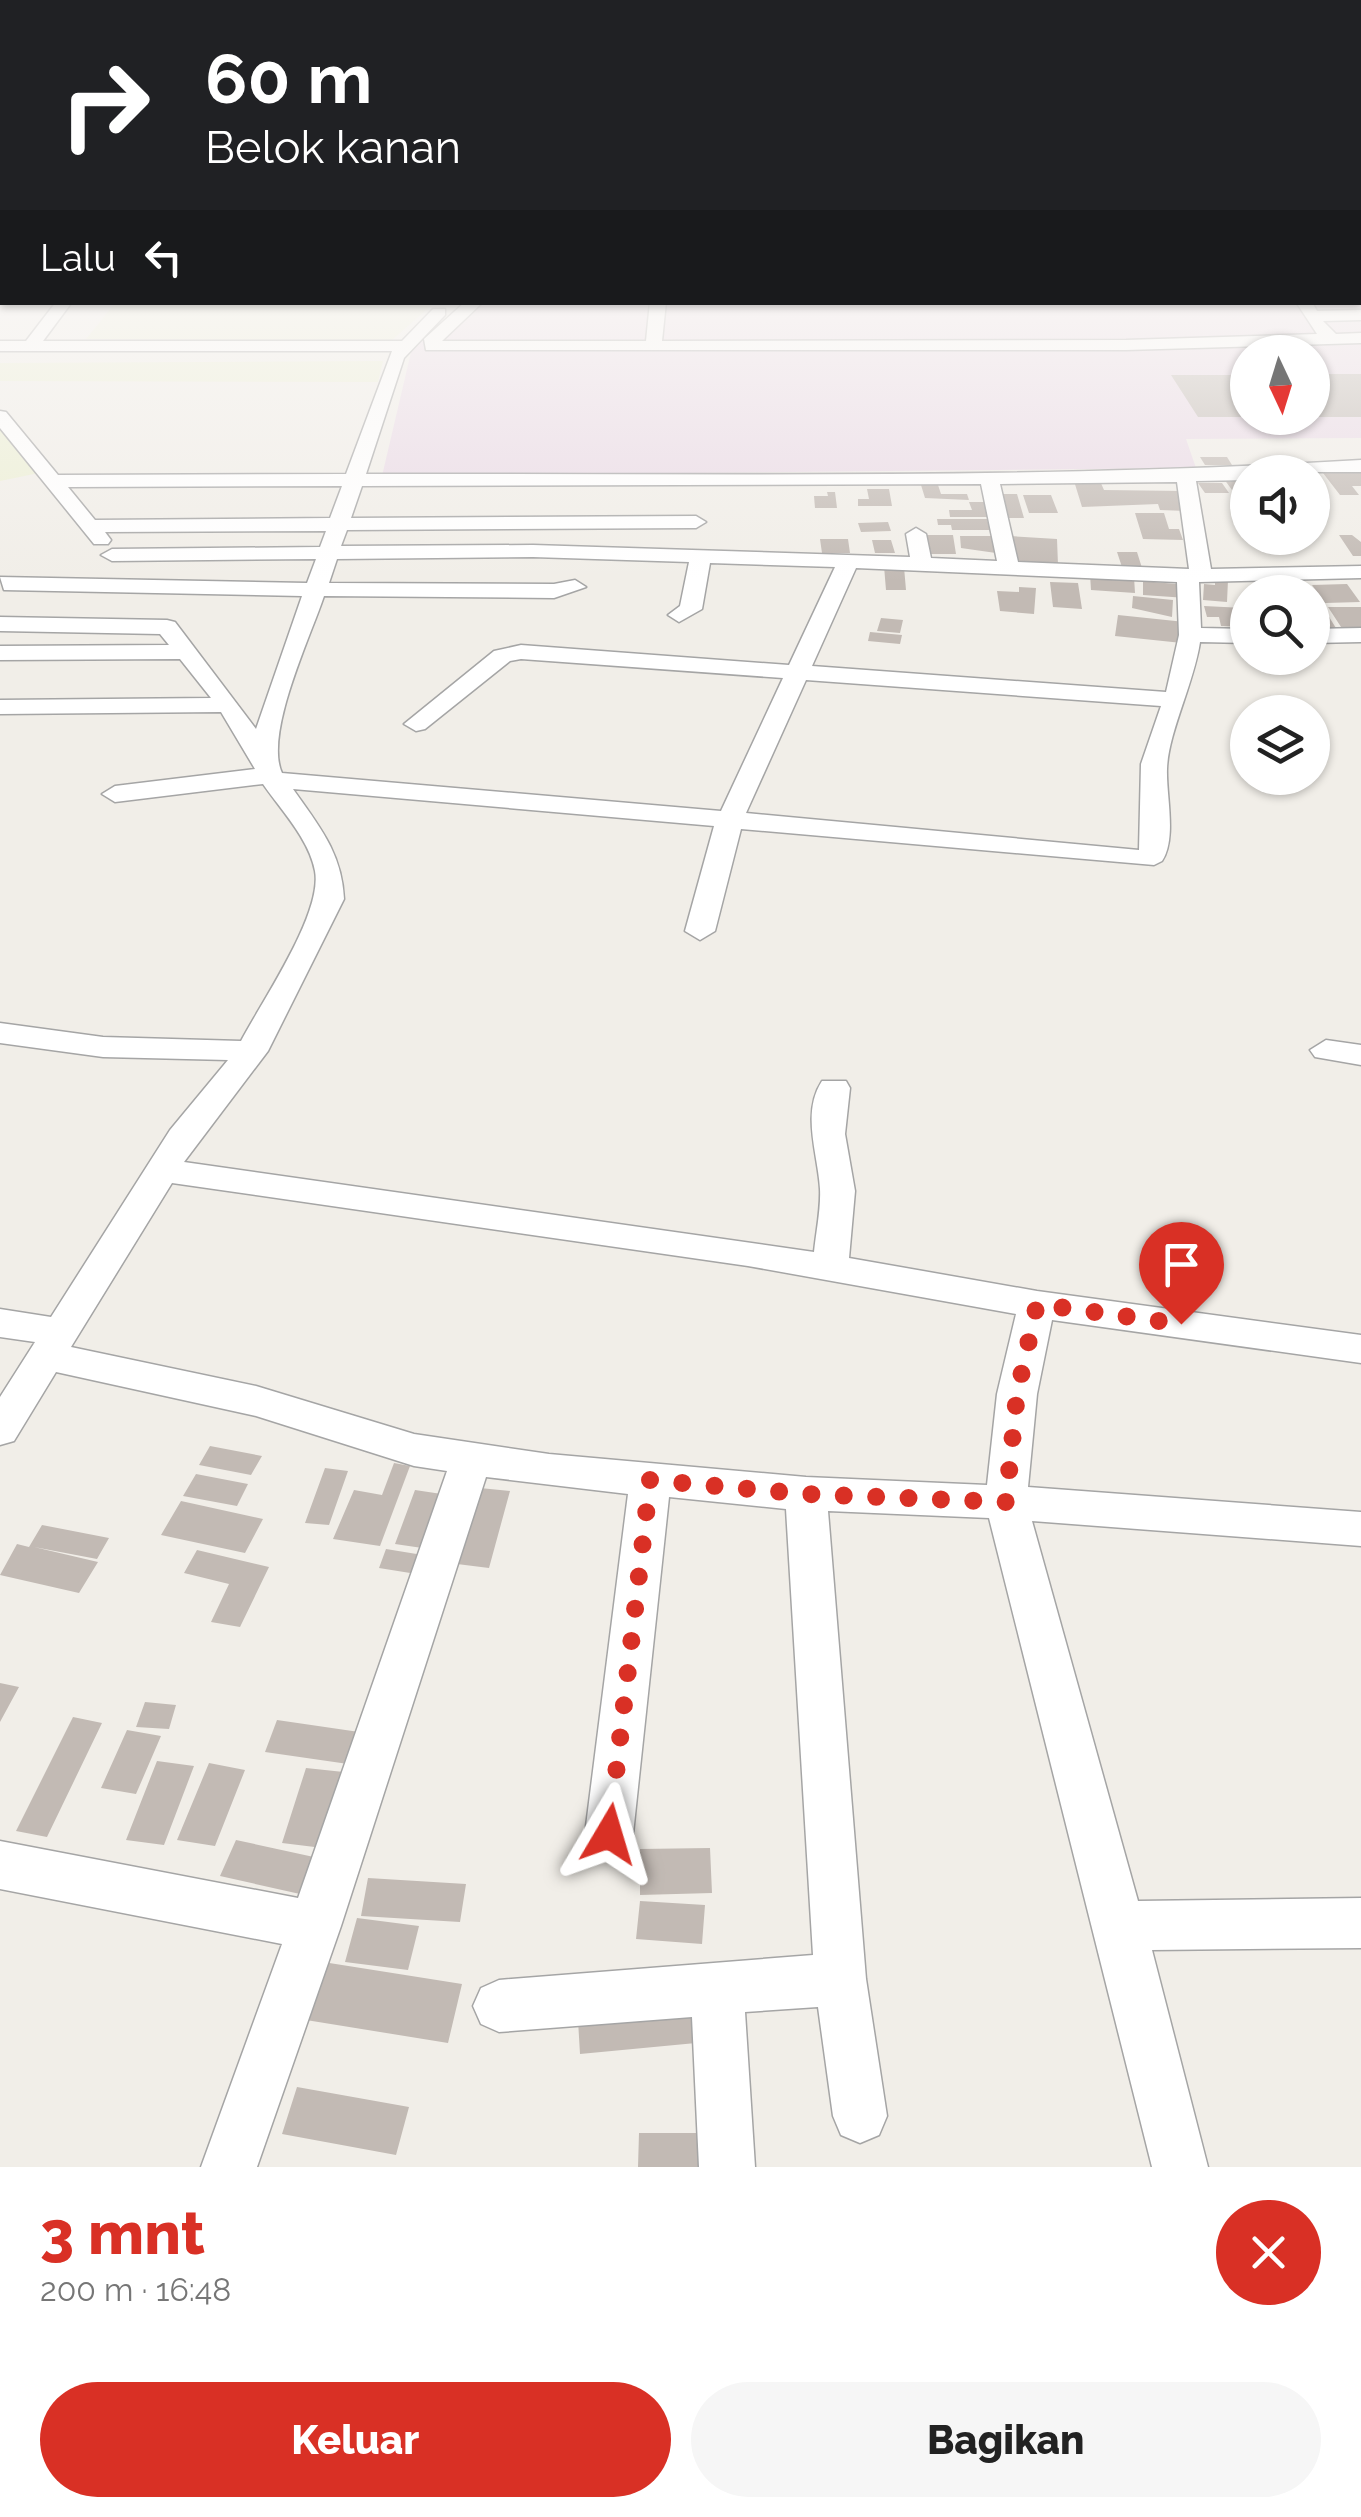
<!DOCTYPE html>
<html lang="id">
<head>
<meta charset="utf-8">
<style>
  :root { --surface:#fff; --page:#f6f6f6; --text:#222; --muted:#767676; --accent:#d93025 }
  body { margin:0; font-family:Raleway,sans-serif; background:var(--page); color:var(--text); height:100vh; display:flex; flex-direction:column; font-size:38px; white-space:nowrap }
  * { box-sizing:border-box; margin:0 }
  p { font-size:32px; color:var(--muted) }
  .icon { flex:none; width:55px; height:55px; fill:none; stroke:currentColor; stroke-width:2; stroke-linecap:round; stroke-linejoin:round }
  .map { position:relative; height:2167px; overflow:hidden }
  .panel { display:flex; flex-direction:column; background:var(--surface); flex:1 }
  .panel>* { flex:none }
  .top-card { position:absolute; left:0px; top:0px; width:1362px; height:305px; box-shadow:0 2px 8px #0004; background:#202124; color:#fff; overflow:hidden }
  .needle { width:65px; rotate:176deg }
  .controls { position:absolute; left:1230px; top:335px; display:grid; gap:20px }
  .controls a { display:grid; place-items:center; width:100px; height:100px; border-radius:50%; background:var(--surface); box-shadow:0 2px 8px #0004; font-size:50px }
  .pin { position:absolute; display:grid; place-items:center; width:85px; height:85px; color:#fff; margin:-102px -42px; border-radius:50% 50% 50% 0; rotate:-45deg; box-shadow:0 0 10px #0007 }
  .pin .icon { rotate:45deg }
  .me { position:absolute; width:110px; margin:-55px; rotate:7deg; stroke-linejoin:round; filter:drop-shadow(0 0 8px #0008) }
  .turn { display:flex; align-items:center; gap:35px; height:210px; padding:0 40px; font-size:45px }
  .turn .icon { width:130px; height:130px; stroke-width:2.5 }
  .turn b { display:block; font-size:70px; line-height:85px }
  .then { display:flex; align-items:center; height:95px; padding:0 40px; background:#0003; gap:20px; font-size:38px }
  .round { display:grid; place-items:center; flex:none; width:105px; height:105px; border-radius:52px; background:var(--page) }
  .head { display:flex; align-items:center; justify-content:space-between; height:170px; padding:0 40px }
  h1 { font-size:60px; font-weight:800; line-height:75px; color:var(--accent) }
  .cta { display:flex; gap:20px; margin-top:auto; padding:20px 40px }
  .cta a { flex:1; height:115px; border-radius:60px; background:var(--accent); color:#fff; font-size:40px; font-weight:800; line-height:115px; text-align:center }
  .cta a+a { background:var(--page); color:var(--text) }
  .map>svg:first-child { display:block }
  .industrial { fill:#eadae6; fill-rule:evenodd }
  .farmland { fill:#ecefd4 }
  .building { fill:#c2bab4 }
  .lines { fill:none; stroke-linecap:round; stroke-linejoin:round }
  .minor-casing { stroke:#a5a5a5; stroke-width:3 }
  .minor { fill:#fff; fill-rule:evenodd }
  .route { stroke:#d93025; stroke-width:18; stroke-dasharray:0 32.4 }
</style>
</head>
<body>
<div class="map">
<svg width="1361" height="2167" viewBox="0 0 1361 2167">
  <rect width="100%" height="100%" fill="#f1eee8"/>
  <path class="industrial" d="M1361 288V438L1186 439 1196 468 382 476 412 348 463 303 1360 302ZM1248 352H1312V418H1248Z"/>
  <path class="farmland" d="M115 303H434L391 341 86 339Z
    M383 361 378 382 0 381V363Z
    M0 419 39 473 0 481Z"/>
  <path class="building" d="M1312 374H1361V417H1312Z
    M1171 375H1248V417H1198Z
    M1200 457H1227L1232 465H1205Z
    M1323 473H1361V486H1352L1359 495H1340Z
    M1234 478 1237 483H1248L1245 501H1240L1224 479Z
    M1074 481H1100L1104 490 1183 491 1187 511 1160 510 1158 504 1082 507Z
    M1198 483H1222L1229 493H1205Z
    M921 485H938L941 494H967L969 500 925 498Z
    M867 489H889L892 506H858V499H869Z
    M827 492H835L837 508H815L814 496H828Z
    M1000 494H1017L1024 518H1007Z
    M1023 495H1051L1058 513H1029Z
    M969 502H986L989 517H950L949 510H972Z
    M1135 513H1164L1169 529H1179L1183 540 1143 539Z
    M937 519H987L990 530H952L951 525H938Z
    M888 522 891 531 861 532 858 523Z
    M927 535H953L956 554H931Z
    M1339 535H1352L1361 542V556H1353Z
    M960 536H999L1003 554 961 548Z
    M1010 536 1057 539 1058 565 1010 562Z
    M820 539H848L850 553H822Z
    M872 540H891L895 553H875Z
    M1117 552H1137L1142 568 1122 567Z
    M884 566 904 567 906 590H886Z
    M1090 574 1134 577 1135 593 1091 590Z
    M1215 578 1228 580 1227 602 1203 600 1204 584 1215 585Z
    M1143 581 1187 585V598L1143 595Z
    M1050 582 1078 583 1082 609 1053 607Z
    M1347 584 1360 602 1325 603 1312 585Z
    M1274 585H1310L1318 601 1312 600V592H1278Z
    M1019 587 1036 588 1034 614 1000 611 997 591 1019 592Z
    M1133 596 1173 600 1172 617 1132 608Z
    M1204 606 1244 608 1248 627 1221 626 1219 617H1207Z
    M1312 607H1323L1339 633H1312Z
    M1328 607H1361V630H1343Z
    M1118 615 1185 622 1182 643 1115 636Z
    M881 618 903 620 900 633 877 631Z
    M870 632 902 635 900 644 868 641Z
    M210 1446 262 1456 251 1475 199 1465Z
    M394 1463 410 1466 380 1546 333 1539 354 1490 382 1495Z
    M325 1468 348 1471 329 1525 305 1523Z
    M196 1474 248 1484 237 1506 183 1496Z
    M480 1488 510 1491 489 1568 457 1564Z
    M415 1490 455 1496 436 1550 395 1544Z
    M181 1501 263 1519 245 1553 161 1535Z
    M42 1525 109 1538 97 1559 34 1547 98 1562 79 1593 0 1575 17 1544 29 1547Z
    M386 1549 435 1557 429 1576 379 1568Z
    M197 1550 269 1567 240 1627 211 1622 229 1584 184 1573Z
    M0 1683 19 1687 0 1722Z
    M145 1702 176 1705 169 1729 136 1727Z
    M73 1717 102 1723 47 1837 16 1831Z
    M277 1720 366 1733 355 1765 265 1752Z
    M127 1730 161 1736 136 1794 101 1788Z
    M157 1761 194 1766 164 1845 126 1840Z
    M209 1763 245 1770 215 1846 177 1840Z
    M306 1768 353 1773 331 1849 282 1843Z
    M236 1840 323 1859 309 1896 220 1876Z
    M710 1848 712 1893 640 1895V1849Z
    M368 1878 466 1884 460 1922 361 1916Z
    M640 1901 705 1905 702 1944 636 1939Z
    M357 1918 419 1926 408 1970 345 1962Z
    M323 1962 462 1984 448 2043 306 2020Z
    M692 1993 696 2043 580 2054 577 2003Z
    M297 2087 409 2107 396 2155 282 2134Z
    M639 2133H707V2167H638Z"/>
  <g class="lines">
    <defs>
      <path id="minor" d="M1360 277H1361V286H1360Z
        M56 302H72L43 341H402L433 309H445V315L404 358 366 474C697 473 1032 480 1361 460V472H1248V480L1196 481 1211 569 1361 566V578L1199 582 1201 628 1248 629V643L1200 642C1194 683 1168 733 1167 769 1166 796 1177 838 1162 861L1154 865 741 829 715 931 700 940 685 931 714 826 293 789C319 826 342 853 344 899L268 1051 184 1162 814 1252C816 1232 821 1209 820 1189 818 1154 801 1113 822 1081H846L850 1088 845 1134 855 1191 849 1258 1037 1291 1361 1335V1363L1052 1320 1037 1394 1028 1487 1361 1512V1546L1032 1521 1138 1901 1361 1898V1948L1152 1950 1208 2167H1152L989 1518 828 1511 866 1979 887 2116 879 2135 860 2143 841 2135 833 2116 818 2007 745 2012 755 2167H699L692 2017 499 2032 481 2024 473 2006 481 1988 499 1980 813 1955 786 1509 669 1497 633 1834 626 1850 609 1857 592 1850 585 1834 628 1494 486 1477 341 1926 257 2167H201L282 1944 0 1889V1841L298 1898 447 1471 414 1466 256 1416 56 1372 14 1441 0 1445V1397L35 1342 0 1337V1309L51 1317 170 1130 228 1060 103 1057 0 1043V1023L103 1037 241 1041C262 1001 323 913 315 871 309 839 281 810 263 784L115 802 102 794 115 786 255 769 221 712 0 714V700L211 698 180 659 0 660V646L169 645 160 634 0 631V617L167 620 175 622 256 729 302 596 4 590 0 577 307 583 316 559 112 561 101 555 112 549 320 547 326 531 105 532 111 540 108 544H94L0 428V411L6 412 58 475 346 474 392 351H0V341H26ZM1177 482 1189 569 1018 562 1000 484ZM981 484 997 561 931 558 926 534 916 528 906 534 910 557 533 545 341 546 347 530 696 528 706 522 696 516 351 518 362 486ZM342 486 330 518 95 520 68 487ZM533 557 689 562 680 606 668 615 679 622 702 609 710 563 835 567 789 665 521 645 494 651 404 724 416 731 425 729 510 661 521 659 783 678 721 811 282 773C264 734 310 638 324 596L554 598 586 587 575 580 554 584 329 583 337 559ZM856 568 1177 582 1179 635 1166 692 812 666ZM806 680 1161 706 1141 764 1139 850 746 813ZM172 1183 748 1266 1016 1314 997 1394 987 1485 806 1477 549 1454 414 1434 256 1386 71 1347Z
        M465 302H483L442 341H646L650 302H666L662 341 1126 340 1317 334 1296 302H1312L1317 311 1361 310V320L1323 321 1336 334 1361 333V343L1126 350H426L424 339Z
        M1361 628V642L1312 643V629Z
        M1326 1040 1361 1045V1065L1315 1057 1310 1050Z"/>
    </defs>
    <use href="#minor" class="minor-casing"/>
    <use href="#minor" class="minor"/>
  </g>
  <linearGradient id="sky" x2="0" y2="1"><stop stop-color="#8fc0e4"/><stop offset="0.48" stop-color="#f9f7f5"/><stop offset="1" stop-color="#f9f7f5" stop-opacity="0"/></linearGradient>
  <rect width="1361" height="581" fill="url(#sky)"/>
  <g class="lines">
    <path class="route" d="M609 1834 650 1480 806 1494 1006 1502 1017 1394 1037 1304 1181 1324"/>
  </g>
</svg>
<div class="controls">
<a><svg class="needle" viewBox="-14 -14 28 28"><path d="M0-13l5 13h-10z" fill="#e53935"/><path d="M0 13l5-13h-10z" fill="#767676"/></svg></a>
<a><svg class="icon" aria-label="sound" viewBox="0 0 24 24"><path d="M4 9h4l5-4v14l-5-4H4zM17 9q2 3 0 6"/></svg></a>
<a><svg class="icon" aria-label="search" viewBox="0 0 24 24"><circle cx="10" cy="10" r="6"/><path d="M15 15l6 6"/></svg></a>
<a><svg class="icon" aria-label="layers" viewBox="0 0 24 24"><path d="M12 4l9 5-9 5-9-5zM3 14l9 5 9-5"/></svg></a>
</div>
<div class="pin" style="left:1181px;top:1324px;background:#d93025"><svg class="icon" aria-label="arrive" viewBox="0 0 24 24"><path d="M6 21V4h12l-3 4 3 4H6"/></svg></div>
<svg class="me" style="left:609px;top:1834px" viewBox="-20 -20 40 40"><path d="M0-17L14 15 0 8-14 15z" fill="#d93025" stroke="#fff" stroke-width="4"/></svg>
<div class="top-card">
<div class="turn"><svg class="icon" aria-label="right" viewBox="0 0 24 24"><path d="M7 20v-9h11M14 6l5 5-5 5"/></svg><div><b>60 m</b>Belok kanan</div></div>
<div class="then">Lalu<svg class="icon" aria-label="left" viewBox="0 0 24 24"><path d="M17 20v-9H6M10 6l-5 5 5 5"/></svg></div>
</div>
</div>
<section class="panel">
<div class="head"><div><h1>3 mnt</h1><p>200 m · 16:48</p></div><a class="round" style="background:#d93025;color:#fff"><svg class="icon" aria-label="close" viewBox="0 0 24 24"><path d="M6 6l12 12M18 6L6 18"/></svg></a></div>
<div class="cta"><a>Keluar</a><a>Bagikan</a></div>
</section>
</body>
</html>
